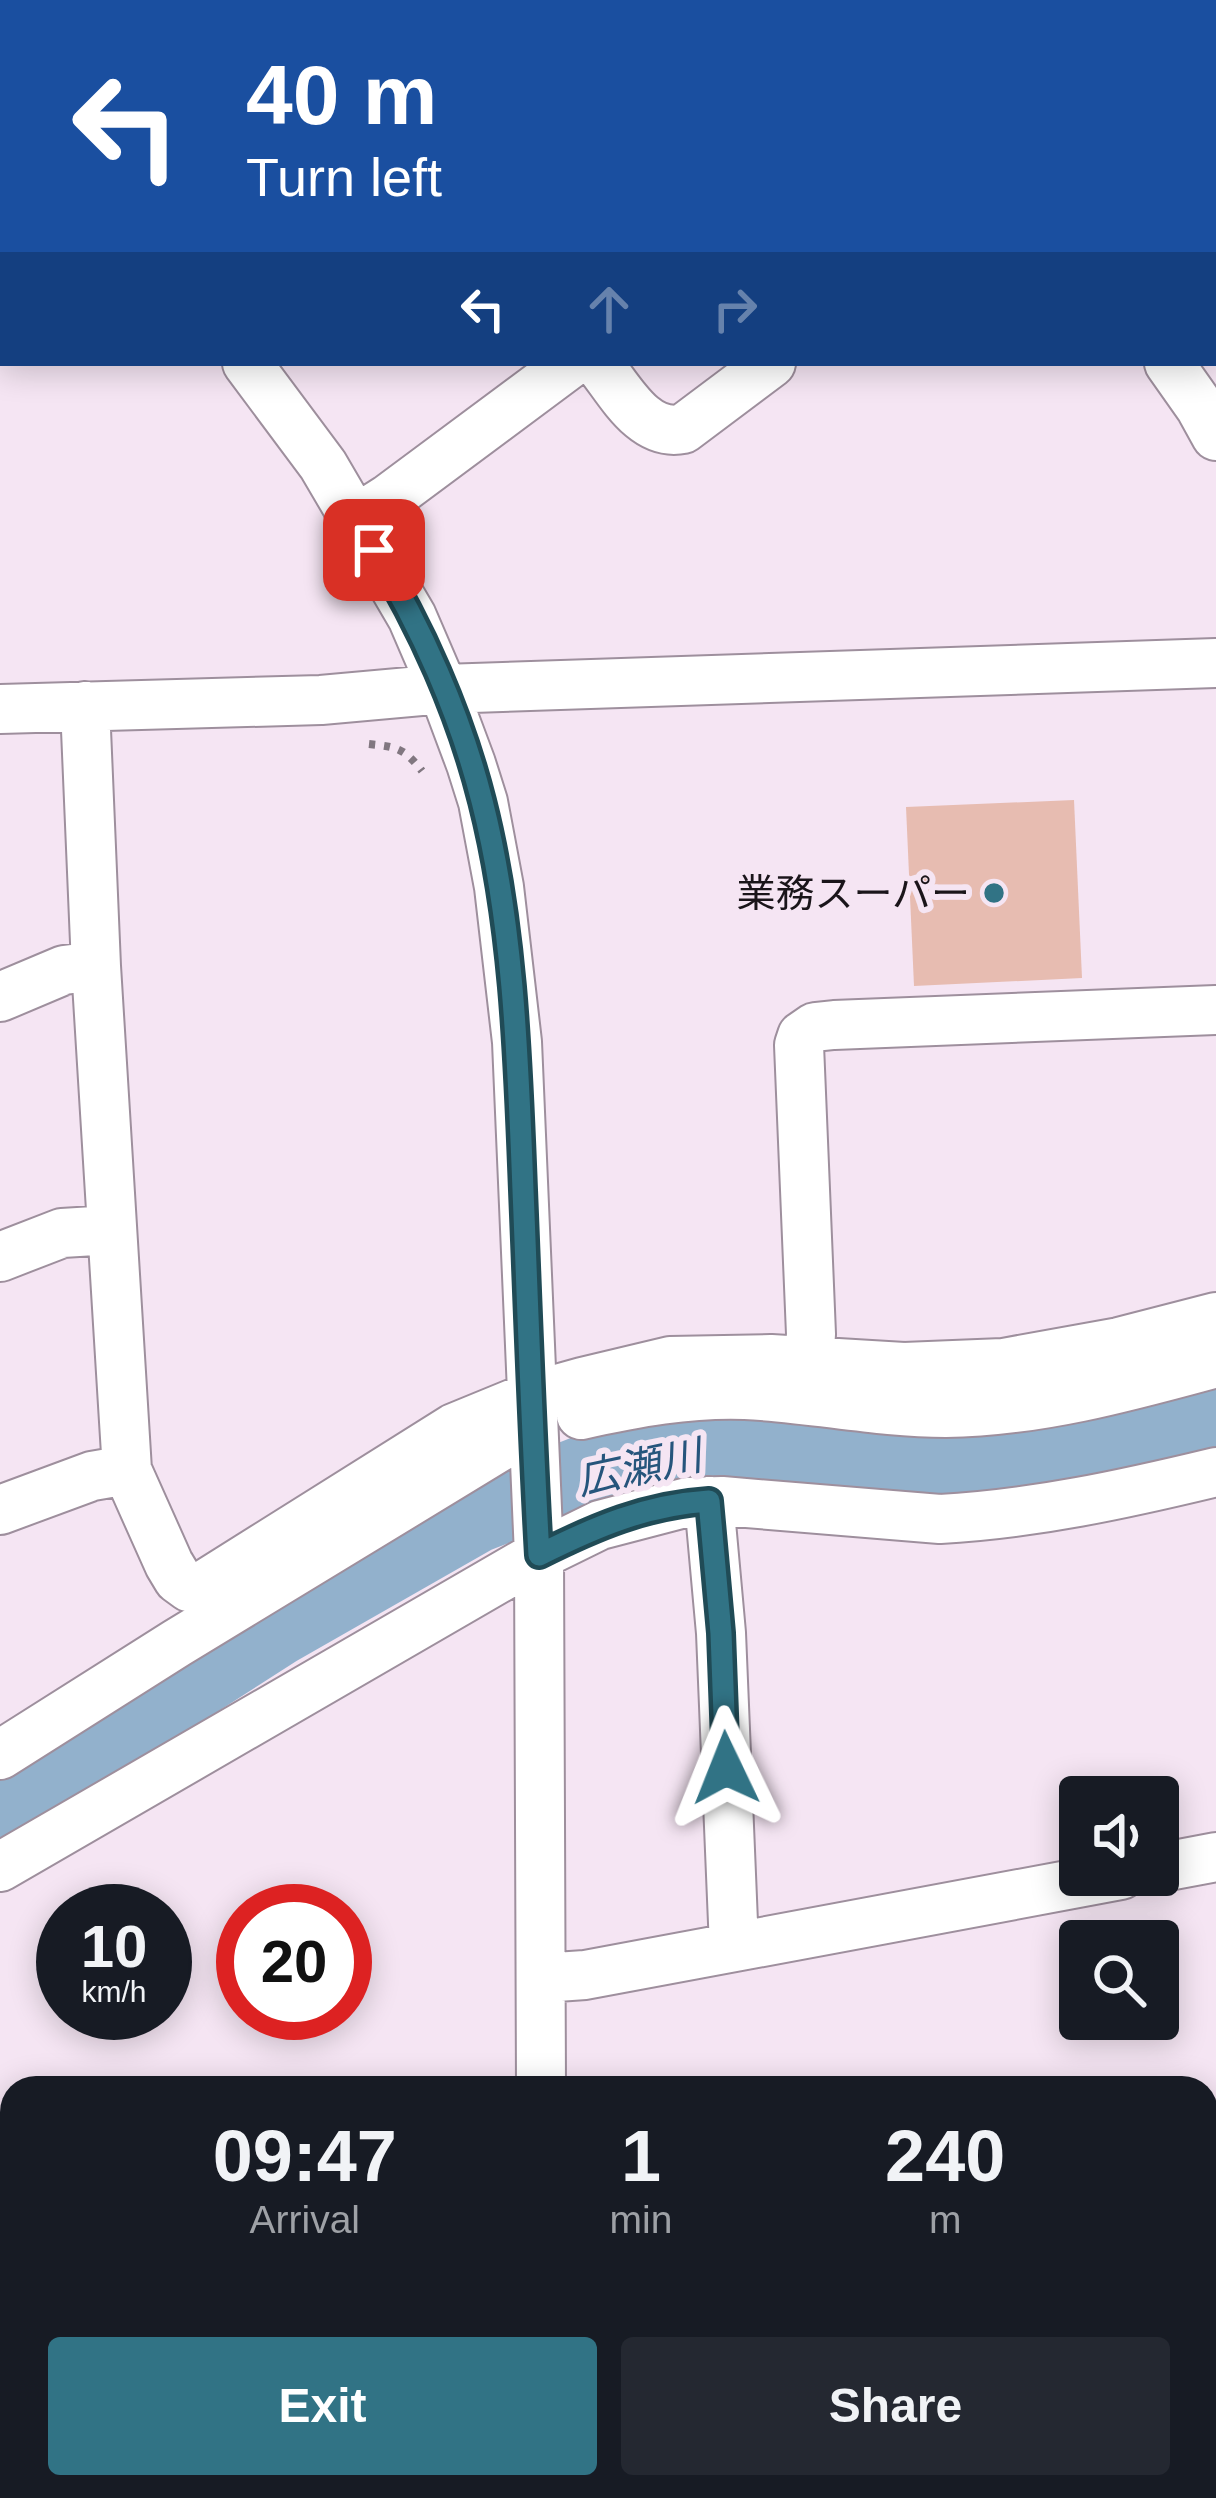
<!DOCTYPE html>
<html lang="en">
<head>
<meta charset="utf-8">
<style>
  :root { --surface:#171b24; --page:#242831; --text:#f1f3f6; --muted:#9ea1a6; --accent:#317385 }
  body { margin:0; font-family:Helvetica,"Noto Sans JP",sans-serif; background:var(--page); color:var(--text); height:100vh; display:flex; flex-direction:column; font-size:45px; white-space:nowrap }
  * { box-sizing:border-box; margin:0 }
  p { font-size:39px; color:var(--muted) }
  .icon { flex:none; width:66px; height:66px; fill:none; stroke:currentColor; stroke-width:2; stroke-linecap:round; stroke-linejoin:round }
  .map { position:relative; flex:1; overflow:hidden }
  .sheet { position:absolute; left:0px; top:2076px; width:1218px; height:423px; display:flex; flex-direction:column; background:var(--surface); border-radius:36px 36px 0 0; box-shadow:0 6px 30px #0003 }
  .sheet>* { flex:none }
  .hud { position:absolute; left:0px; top:0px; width:1218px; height:366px; box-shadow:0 6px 30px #0003; background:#1a4fa0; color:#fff; overflow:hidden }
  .tools { position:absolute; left:1059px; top:1776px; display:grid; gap:24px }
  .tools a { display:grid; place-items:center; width:120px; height:120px; border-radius:12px; background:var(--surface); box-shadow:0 6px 30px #0003; font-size:60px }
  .speed { position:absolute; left:36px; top:1884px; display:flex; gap:24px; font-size:60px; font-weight:700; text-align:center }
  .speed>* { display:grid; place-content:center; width:156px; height:156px; border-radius:50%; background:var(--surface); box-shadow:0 6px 30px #0003; line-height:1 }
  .speed small { font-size:30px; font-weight:400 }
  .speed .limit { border:18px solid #d22; background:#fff; color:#111 }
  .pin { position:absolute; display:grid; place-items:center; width:102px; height:102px; color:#fff; margin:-51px; border-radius:24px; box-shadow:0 6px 18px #0006 }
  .me { position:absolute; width:132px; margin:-66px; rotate:358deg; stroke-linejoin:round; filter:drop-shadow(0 0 9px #0008) }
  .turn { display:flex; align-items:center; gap:42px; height:252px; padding:0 48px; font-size:54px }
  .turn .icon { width:156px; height:156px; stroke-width:2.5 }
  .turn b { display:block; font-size:84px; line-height:102px }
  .lanes { display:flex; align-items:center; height:114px; padding:0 48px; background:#0003; justify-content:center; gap:60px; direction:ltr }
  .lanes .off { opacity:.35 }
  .eta { display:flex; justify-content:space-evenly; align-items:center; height:204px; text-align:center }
  .eta b { font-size:72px; font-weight:600; line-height:84px }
  .action { display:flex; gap:24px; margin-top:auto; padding:24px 48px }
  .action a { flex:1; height:138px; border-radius:12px; background:var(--accent); color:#fff; font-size:48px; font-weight:600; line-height:138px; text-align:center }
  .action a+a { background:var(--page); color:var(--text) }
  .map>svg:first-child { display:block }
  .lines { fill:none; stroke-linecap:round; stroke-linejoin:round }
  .river { stroke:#92b1cc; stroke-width:75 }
  .building { fill:#e7bcb1 }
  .minor-casing { stroke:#9e8f9d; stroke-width:52 }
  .path { stroke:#817780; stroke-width:8; stroke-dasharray:6 9; stroke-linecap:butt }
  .minor { stroke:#fff; stroke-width:48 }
  .route-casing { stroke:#204b56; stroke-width:30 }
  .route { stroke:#317385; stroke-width:21 }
  .poi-dot { fill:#317385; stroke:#f5e5f3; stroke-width:4.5 }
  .labels { text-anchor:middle; stroke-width:12; stroke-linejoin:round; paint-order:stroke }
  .poi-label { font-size:39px; fill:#1a151a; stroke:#f5e5f3; text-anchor:end }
  .water-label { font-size:42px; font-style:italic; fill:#26557c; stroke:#f5e5f3 }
</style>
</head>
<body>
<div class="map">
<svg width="1216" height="2498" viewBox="0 0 1216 2498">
  <rect width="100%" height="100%" fill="#f5e5f3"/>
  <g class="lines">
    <path class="river" d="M0 1803 14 1798 277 1629 475 1516 604 1465 686 1449 950 1457 1054 1447 1216 1413"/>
  </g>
  <path class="building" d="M1074 800 1082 978 914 986 906 807Z"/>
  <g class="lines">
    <defs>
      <path id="minor" d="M325 0 327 3
        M901 0 903 3
        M248 3 251 0
        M624 3 627 0
        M0 58 3 61
        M0 203 3 200
        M247 363 323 465 412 617 443 689 471 764 483 802 499 887 517 1042 539 1555 541 2088
        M598 363C620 390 643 437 683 429L771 363
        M1169 363 1200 407 1216 436
        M355 520 388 499 571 363
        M85 706 96 966 127 1470 169 1564 178 1579 189 1587 204 1585 454 1428 532 1396 582 1382 670 1361 771 1359 904 1367 1003 1363 1119 1342 1216 1317
        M0 709 321 700 443 689 1216 663
        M0 997 64 970 96 966
        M0 1257 62 1233 111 1230
        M809 1361 811 1334 799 1045 802 1036 815 1027 834 1025 1216 1010
        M581 1415C635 1403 689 1393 745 1395 812 1398 878 1413 946 1413 1038 1412 1128 1387 1216 1363
        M709 1501 721 1633 734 1947
        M0 1510 92 1476 127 1470
        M0 1755 177 1643 501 1446
        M0 1867 539 1555 600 1525 688 1502 722 1501 940 1519C1033 1514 1125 1494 1216 1472
        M1158 1868 1216 1857
        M542 1978 585 1975 1121 1875
        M1206 2245 1216 2243
        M0 2474 12 2471
        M543 2487 544 2498"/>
    </defs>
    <use href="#minor" class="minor-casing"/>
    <path class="path" d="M369 744C397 747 404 748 422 771"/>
    <use href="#minor" class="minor"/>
  </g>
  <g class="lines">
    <defs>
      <path id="route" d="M374 550C421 626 460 714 482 801 514 926 518 1062 523 1190 528 1312 532 1433 539 1555 595 1527 646 1505 709 1501L721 1633 726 1768"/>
    </defs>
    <use href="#route" class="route-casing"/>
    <use href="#route" class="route"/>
  </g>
  <circle class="poi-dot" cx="994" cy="893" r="12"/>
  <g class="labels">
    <g class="poi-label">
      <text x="970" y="907">業務スーパー</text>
    </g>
    <g class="water-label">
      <text transform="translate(639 1467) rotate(-12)" y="15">広瀬川</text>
    </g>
  </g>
</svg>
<div class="tools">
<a><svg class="icon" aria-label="sound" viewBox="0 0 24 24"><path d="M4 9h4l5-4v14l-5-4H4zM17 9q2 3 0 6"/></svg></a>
<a><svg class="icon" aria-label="search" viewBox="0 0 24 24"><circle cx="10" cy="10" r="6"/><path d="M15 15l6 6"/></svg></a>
</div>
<div class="speed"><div>10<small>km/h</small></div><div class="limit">20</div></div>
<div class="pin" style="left:374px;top:550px;background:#d93025"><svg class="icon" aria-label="arrive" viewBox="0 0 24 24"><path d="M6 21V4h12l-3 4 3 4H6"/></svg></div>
<svg class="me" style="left:726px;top:1768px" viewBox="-20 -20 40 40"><path d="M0-17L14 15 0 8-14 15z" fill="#317385" stroke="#fff" stroke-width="4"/></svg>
<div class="hud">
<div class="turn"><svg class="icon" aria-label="left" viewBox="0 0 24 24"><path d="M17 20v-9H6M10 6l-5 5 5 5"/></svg><div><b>40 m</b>Turn left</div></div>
<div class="lanes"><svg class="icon" aria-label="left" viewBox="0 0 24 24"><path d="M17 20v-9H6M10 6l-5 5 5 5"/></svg><svg class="icon off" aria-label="ahead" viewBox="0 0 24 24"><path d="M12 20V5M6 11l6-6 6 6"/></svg><svg class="icon off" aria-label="right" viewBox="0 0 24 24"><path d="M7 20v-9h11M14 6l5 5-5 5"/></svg></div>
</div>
<section class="sheet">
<div class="eta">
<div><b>09:47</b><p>Arrival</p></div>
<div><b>1</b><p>min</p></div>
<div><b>240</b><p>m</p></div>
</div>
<div class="action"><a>Exit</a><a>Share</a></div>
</section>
</div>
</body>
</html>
